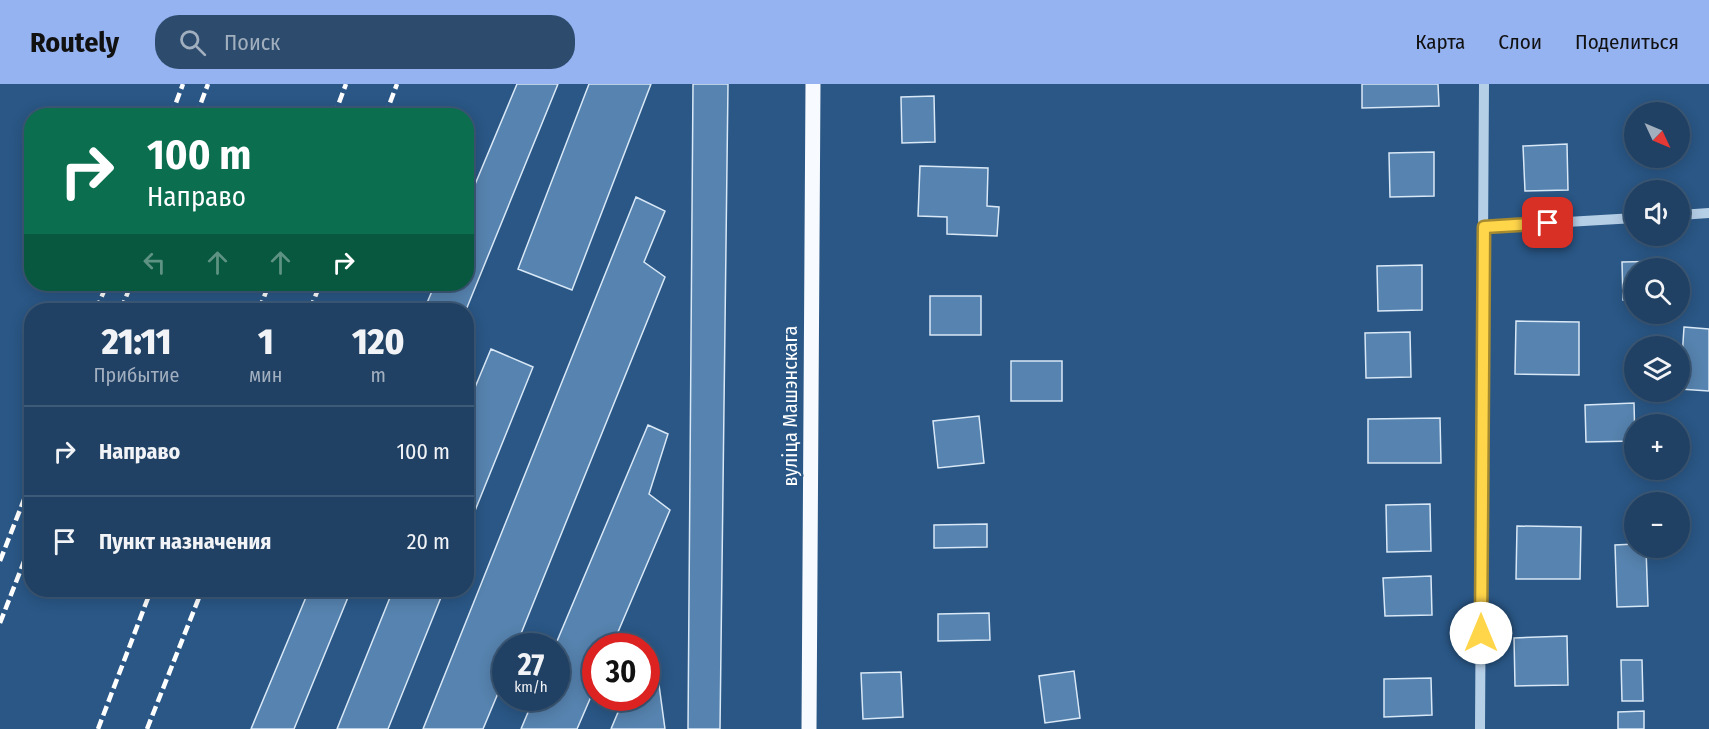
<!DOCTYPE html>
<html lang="ru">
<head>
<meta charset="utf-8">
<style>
  :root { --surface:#204164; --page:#2d4c6d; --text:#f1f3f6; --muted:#a2afbf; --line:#3d5a78; --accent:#95b2f1 }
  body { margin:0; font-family:"Fira Sans Condensed",sans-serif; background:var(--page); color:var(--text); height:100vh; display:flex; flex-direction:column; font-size:22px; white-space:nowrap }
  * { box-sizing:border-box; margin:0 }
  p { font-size:20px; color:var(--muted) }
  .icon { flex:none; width:33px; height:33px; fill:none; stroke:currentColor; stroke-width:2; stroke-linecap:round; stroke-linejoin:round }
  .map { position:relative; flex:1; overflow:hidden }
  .panel { position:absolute; left:24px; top:219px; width:450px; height:294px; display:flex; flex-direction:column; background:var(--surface); border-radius:24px; box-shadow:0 3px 15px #0003,0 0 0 2px var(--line) }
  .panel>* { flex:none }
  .top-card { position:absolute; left:24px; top:24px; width:450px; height:183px; border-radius:24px; box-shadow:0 3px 15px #0003,0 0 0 2px var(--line); background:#0b6e4f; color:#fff; overflow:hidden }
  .needle { width:39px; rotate:134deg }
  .fabs { position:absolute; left:1624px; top:18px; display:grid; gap:12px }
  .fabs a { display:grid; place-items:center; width:66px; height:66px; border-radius:50%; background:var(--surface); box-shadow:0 3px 15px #0003,0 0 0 2px var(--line); font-size:30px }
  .speed { position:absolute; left:492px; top:549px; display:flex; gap:12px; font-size:30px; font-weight:700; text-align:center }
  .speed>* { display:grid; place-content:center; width:78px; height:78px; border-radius:50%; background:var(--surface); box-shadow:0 3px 15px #0003,0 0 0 2px var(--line); line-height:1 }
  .speed small { font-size:15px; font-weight:400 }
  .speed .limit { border:9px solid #d22; background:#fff; color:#111 }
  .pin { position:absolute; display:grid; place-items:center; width:51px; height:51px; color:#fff; margin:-26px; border-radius:12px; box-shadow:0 3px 9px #0006 }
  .me { position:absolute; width:66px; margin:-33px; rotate:0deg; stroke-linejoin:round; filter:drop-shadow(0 0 4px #0008) }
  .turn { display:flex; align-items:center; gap:21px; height:126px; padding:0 24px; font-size:27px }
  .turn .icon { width:78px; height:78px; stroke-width:2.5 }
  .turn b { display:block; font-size:42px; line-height:51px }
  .lanes { display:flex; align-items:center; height:57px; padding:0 24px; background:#0003; justify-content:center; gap:30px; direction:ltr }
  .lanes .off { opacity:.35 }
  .eta { display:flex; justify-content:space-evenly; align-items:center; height:102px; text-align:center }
  .eta b { font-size:36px; font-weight:800; line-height:42px }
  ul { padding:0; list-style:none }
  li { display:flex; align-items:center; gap:18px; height:90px; padding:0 24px; border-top:2px solid var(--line) }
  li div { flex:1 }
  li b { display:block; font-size:22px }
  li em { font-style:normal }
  header { display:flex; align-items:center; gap:36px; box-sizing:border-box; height:84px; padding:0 30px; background:var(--accent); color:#111 }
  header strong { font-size:28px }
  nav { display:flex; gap:33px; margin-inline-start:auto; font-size:21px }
  .search { width:420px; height:54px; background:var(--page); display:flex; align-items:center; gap:15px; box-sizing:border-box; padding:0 21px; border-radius:24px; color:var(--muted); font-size:22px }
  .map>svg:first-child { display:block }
  .building { fill:#5683af; stroke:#d9e8f6; stroke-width:1.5 }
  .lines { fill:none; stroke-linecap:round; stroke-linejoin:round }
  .minor { stroke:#b5cfe7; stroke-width:10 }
  .major { stroke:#f7fafe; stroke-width:15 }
  .rail { stroke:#fff; stroke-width:4.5; stroke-dasharray:10 4.5; stroke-linecap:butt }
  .route-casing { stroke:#a68a30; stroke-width:15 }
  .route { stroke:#ffd54a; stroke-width:10 }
  .labels { text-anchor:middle; stroke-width:4.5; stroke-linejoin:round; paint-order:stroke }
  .street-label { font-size:20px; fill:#fff; stroke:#2a5786 }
</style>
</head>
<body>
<header>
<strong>Routely</strong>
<div class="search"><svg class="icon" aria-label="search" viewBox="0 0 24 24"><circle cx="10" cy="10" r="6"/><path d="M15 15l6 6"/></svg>Поиск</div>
<nav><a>Карта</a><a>Слои</a><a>Поделиться</a></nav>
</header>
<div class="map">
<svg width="1709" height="645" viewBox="0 0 1709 645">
  <rect width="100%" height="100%" fill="#2a5786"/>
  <path class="building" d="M517 0H558L466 226H424L435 200H466V122Z
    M589 0H651L572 206 518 185Z
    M693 0H728L720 645H688Z
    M1362 0H1438L1439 22 1362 24Z
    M934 12 935 58 902 59 901 13Z
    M1567 60 1568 106 1525 107 1523 62Z
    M1434 68V112L1390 113 1389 69Z
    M920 82 988 84 987 122 999 123 997 152 947 150V133L918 132Z
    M636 113 665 127 644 178 665 193 516 562H506V590L483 645H423Z
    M1671 177 1672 184H1635V216H1623L1622 178Z
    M1422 181V226L1378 227 1377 182Z
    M930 212H981V251H930Z
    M1516 237 1579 238V291L1515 290Z
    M1684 243 1709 245V307L1680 305Z
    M1410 248 1411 293 1366 294 1365 249Z
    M491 265 533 283 466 449V325Z
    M1011 277H1062V317H1011Z
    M1634 319 1635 357 1586 358 1585 321Z
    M979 332 984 379 938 384 933 337Z
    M1440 334 1441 379H1368V335Z
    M648 341 668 350 649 410 670 426 612 562H596V601L577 645H521L534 614H556L555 562Z
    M1430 420 1431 467 1387 468 1386 421Z
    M987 440V463L934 464V441Z
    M1517 442 1581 443 1580 495H1516Z
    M1635 460V464H1646L1648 522 1617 523 1615 461Z
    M1431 492 1432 531 1385 532 1383 494Z
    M309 506H351L294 645H251Z
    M393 506H444L388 645H337Z
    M989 529 990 556 938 557V530Z
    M1567 552 1568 601 1515 602 1514 554Z
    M1621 576H1642L1643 617H1622Z
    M1074 587 1080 634 1045 639 1039 592Z
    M901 588 903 633 863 635 861 589Z
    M1431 594 1432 631 1384 633V595Z
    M646 595 659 601 665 645H611L624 614H646Z
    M1644 627V645H1618V628Z"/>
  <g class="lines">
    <path class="minor" d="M1680 131 1709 129
      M1483 143 1635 134
      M1480 645 1484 0"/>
    <path class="major" d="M809 645 813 0"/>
    <path class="rail" d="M171 32 183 0
      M196 32 208 0
      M334 32 346 0
      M385 32 397 0
      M96 226 107 200
      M121 226 131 200
      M259 226 269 200
      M310 226 320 200
      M0 477 32 395
      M0 539 32 457
      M98 645 151 506
      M147 645 202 506"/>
  </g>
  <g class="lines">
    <defs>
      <path id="route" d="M1481 549 1484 143 1548 139"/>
    </defs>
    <use href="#route" class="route-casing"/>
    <use href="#route" class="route"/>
  </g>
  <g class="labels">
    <g class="street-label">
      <text transform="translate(790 322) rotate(-90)" y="7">вуліца Машэнскага</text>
    </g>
  </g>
</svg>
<div class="fabs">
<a><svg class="needle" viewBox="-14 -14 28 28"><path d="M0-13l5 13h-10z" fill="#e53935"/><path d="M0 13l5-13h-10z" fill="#a2afbf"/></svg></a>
<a><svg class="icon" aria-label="sound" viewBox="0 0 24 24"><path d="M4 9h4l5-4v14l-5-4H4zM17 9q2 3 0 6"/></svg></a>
<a><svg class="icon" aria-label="search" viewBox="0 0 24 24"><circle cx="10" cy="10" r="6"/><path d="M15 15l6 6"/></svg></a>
<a><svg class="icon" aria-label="layers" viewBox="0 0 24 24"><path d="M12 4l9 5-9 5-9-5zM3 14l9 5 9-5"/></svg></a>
<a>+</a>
<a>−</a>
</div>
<div class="speed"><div>27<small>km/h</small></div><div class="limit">30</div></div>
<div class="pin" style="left:1548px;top:139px;background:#d93025"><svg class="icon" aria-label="arrive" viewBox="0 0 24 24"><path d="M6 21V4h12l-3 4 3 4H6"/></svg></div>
<svg class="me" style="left:1481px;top:549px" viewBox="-20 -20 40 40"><circle r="19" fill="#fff"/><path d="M0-13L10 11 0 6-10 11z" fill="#ffd54a"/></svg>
<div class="top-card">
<div class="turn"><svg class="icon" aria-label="right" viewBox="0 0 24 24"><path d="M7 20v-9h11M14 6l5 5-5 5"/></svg><div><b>100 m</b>Направо</div></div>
<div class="lanes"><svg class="icon off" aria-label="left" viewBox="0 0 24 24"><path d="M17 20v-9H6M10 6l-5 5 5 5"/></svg><svg class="icon off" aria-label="ahead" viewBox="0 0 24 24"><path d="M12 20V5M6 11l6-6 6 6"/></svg><svg class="icon off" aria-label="ahead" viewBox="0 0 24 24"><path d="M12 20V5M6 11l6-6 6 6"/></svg><svg class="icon" aria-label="right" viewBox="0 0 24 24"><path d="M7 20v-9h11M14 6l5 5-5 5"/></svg></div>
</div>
<section class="panel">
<div class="eta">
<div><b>21:11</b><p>Прибытие</p></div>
<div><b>1</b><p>мин</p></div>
<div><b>120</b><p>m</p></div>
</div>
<ul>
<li><svg class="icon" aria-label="right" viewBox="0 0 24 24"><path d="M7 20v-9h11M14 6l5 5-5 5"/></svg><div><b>Направо</b></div><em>100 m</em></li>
<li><svg class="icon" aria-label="arrive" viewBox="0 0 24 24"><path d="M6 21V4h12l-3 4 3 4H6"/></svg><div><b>Пункт назначения</b></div><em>20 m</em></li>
</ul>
</section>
</div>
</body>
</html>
